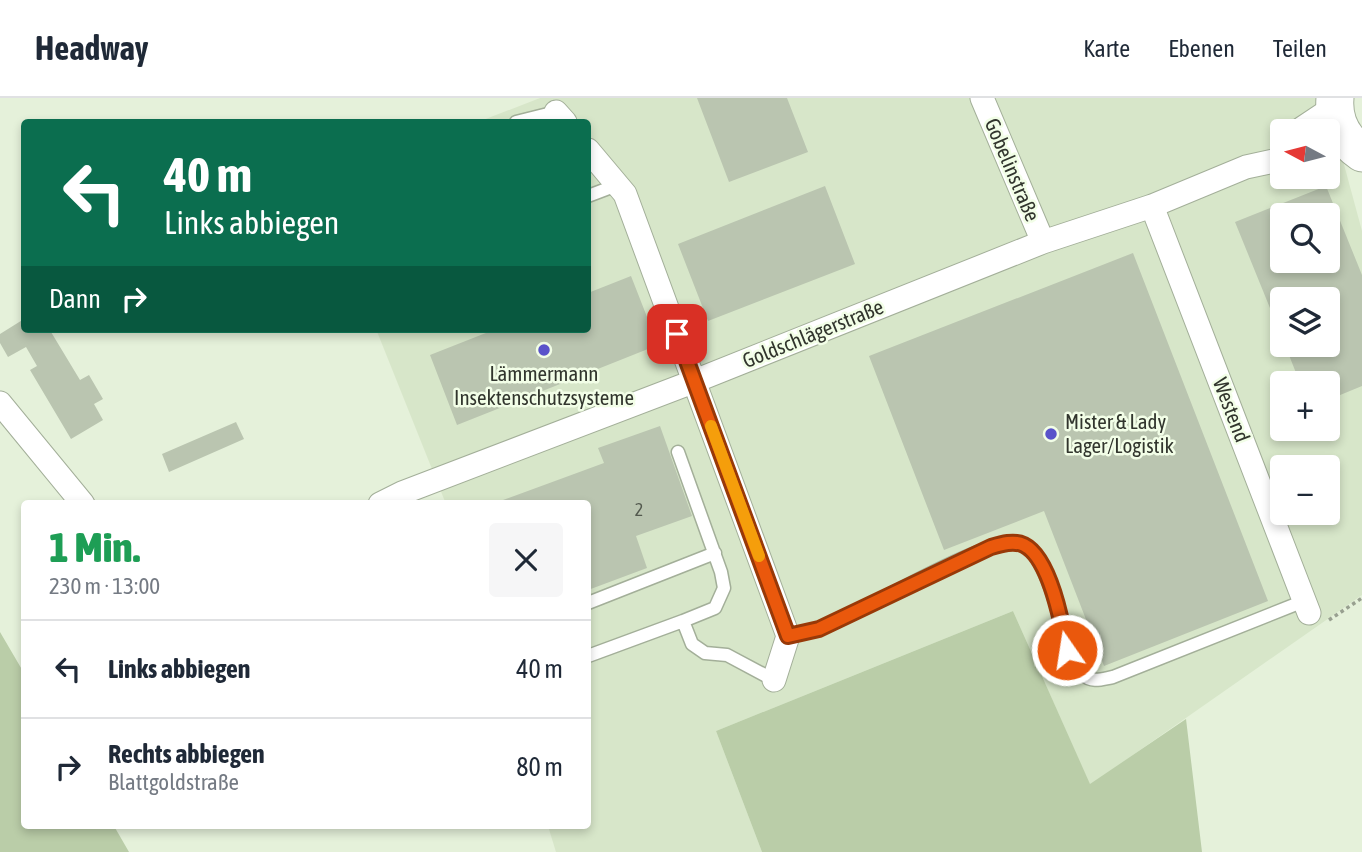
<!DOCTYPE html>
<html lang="de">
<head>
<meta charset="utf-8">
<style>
  :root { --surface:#fff; --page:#f6f6f7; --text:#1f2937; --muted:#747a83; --line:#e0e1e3 }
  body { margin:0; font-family:"Asap Condensed",sans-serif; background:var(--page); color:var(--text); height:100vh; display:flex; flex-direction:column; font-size:26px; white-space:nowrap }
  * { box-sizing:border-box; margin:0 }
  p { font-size:23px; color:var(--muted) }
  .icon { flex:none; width:38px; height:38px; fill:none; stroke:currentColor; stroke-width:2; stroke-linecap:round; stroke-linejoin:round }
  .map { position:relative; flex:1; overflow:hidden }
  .details { position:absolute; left:21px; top:402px; width:570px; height:329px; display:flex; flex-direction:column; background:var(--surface); border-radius:7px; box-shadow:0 4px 10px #0003 }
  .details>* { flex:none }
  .banner { position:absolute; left:21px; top:21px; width:570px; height:214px; border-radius:7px; box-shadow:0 4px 10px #0003; background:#0b6e4f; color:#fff; overflow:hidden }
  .needle { width:46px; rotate:277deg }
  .controls { position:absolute; left:1270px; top:21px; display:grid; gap:14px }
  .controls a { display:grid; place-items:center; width:70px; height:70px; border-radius:7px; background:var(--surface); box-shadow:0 4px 10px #0003; font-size:35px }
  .pin { position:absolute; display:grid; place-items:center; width:60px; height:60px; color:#fff; margin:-30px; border-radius:14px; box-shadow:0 4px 10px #0006 }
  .me { position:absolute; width:77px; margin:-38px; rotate:347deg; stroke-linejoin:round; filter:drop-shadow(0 0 5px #0008) }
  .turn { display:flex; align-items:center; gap:24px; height:147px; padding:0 28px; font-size:32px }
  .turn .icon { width:91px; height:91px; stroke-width:2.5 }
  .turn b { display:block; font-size:49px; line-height:60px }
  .then { display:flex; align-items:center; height:66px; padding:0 28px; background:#0003; gap:14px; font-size:26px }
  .round { display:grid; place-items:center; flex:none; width:74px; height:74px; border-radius:7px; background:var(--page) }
  .summary { display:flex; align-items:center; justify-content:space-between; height:119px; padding:0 28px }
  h1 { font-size:42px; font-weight:800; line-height:52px; color:#1e9e55 }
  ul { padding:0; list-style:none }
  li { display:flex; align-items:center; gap:21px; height:98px; padding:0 28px; border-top:2px solid var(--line) }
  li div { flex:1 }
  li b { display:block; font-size:26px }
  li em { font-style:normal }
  header { display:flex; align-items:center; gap:42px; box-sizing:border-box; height:98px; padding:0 35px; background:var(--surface); border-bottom:2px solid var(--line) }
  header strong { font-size:33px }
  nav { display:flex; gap:38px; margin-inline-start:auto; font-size:24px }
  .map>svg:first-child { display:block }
  .built { fill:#d7e6c9; fill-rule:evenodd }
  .green { fill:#bacda8 }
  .building { fill:#bac5b0; fill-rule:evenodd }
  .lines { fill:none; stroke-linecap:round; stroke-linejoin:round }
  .lane-casing { stroke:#a3af99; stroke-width:15 }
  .street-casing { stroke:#a3af99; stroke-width:25 }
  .primary-casing { stroke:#a3af99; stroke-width:39 }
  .path { stroke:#98a090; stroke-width:3.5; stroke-dasharray:3.5 3.5; stroke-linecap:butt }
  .lane { stroke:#fff; stroke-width:12 }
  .street { stroke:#fff; stroke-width:23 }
  .primary { stroke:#fff; stroke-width:37 }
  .route-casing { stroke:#983908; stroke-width:18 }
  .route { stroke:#ea580c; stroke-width:12 }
  .slow { stroke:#f59e0b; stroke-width:12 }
  .poi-dot { fill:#5953ca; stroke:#f2fee7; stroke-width:2.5 }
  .labels { text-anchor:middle; stroke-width:5; stroke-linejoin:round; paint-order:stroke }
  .number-label { font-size:18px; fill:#53594e }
  .street-label { font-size:21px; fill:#31352d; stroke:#f2fee7 }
  .poi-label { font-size:21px; fill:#31352d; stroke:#f2fee7 }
</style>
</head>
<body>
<header>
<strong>Headway</strong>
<nav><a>Karte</a><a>Ebenen</a><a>Teilen</a></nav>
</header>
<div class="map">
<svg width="1362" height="754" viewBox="0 0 1362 754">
  <rect width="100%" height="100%" fill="#e5f1da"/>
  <path class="built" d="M540 0H1326L1362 133V497L1090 687 1013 513 716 633 762 754H556L548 728H588V406H446L376 231H588V24H478ZM1283 33H1328V79H1283ZM1283 117H1328V163H1283ZM1283 201H1328V247H1283ZM1283 285H1328V331H1283ZM1283 369H1328V415H1283Z"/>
  <path class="green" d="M1013 513 1090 686 1186 621 1202 754H762L716 633Z
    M0 534 24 575V728H114L129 754H0Z"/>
  <path class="building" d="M697 0H787L808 54 729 84Z
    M825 88 855 166 708 223 678 146Z
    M1326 88 1362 177V288L1328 302V285H1300L1285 247H1328V201H1283V242L1235 124ZM1283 117H1328V163H1283Z
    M1133 155 1268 503 1104 568 1044 413 944 452 869 258Z
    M631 178 658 247 457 327 430 257 496 231H588V195Z
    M24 221V231H57L51 234 80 282 89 277 103 301 94 306 103 322 71 341 30 272 37 268 26 249 8 259 0 245V236Z
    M236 324 244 341 169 374 162 356Z
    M660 328 692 418 636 438 647 470 588 492V406H492L604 365 598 350Z"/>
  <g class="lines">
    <defs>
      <path id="lane" d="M516 24 556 14
        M588 98 617 87
        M678 354 721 474 724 490 715 510 683 523 692 546 705 555 727 557 774 582
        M588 505 715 455
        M788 538C798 535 810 534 820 531 861 516 985 437 1020 446 1029 448 1035 456 1039 464 1049 482 1055 503 1061 524 1066 542 1066 564 1083 577 1092 585 1102 581 1113 579L1304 503
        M588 558 683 523"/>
      <path id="street" d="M982 0 1043 144
        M556 14 565 24
        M1298 33 1334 9
        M588 52 625 96 788 538 774 582
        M1152 108 1309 515
        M0 305 83 406
        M380 406 402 395 695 283 1043 144 1152 108 1246 69 1283 61"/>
      <path id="primary" d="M1335 0C1333 24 1343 42 1362 55"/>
    </defs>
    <use href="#lane" class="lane-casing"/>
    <use href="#street" class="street-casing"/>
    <use href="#primary" class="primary-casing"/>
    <path class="path" d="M1329 522 1362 500"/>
    <use href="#lane" class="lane"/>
    <use href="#street" class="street"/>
    <use href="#primary" class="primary"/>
  </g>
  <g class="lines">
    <defs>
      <path id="route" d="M677 236 788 538 819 531 991 449C1001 446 1014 442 1024 447 1050 460 1062 525 1067 552"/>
    </defs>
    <use href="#route" class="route-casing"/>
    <use href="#route" class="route"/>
    <path class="slow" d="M711 328 759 458"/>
  </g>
  <g class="poi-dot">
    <circle cx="544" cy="252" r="7"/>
    <circle cx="1051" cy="336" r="7"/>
  </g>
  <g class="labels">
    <g class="number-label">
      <text x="639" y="418">2</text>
    </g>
    <g class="street-label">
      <text transform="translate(1012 72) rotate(67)" y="7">Gobelinstraße</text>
      <text transform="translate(813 236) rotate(-22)" y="7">Goldschlägerstraße</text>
      <text transform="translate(1231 312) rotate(69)" y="7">Westend</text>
    </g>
    <g class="poi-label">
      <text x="544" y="283">Lämmermann<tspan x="544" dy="24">Insektenschutzsysteme</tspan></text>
      <text x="1065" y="331" text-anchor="start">Mister &amp; Lady<tspan x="1065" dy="24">Lager/Logistik</tspan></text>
    </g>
  </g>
</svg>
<div class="controls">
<a><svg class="needle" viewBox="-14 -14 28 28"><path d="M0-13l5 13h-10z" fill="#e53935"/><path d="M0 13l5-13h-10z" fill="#747a83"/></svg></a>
<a><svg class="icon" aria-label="search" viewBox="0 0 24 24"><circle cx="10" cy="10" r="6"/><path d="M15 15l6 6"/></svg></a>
<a><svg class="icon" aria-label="layers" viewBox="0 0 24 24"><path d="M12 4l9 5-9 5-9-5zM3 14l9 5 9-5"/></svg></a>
<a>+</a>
<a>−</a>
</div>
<div class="pin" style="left:677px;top:236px;background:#d93025"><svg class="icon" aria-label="arrive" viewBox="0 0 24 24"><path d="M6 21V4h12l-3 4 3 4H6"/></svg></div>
<svg class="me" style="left:1067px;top:552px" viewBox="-20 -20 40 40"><circle r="17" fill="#ea580c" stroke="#fff" stroke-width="3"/><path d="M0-11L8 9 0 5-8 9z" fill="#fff"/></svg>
<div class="banner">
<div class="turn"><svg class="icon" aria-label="left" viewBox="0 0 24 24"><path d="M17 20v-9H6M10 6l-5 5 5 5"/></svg><div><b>40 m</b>Links abbiegen</div></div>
<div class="then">Dann<svg class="icon" aria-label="right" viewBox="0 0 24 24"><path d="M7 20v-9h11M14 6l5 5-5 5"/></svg></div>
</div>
<section class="details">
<div class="summary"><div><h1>1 Min.</h1><p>230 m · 13:00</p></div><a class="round"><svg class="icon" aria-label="close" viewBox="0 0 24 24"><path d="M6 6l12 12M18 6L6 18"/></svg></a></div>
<ul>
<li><svg class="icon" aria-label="left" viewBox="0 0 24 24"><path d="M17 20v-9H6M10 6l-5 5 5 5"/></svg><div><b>Links abbiegen</b></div><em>40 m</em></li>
<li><svg class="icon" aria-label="right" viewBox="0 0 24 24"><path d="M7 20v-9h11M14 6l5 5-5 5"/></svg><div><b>Rechts abbiegen</b><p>Blattgoldstraße</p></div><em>80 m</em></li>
</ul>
</section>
</div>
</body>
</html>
